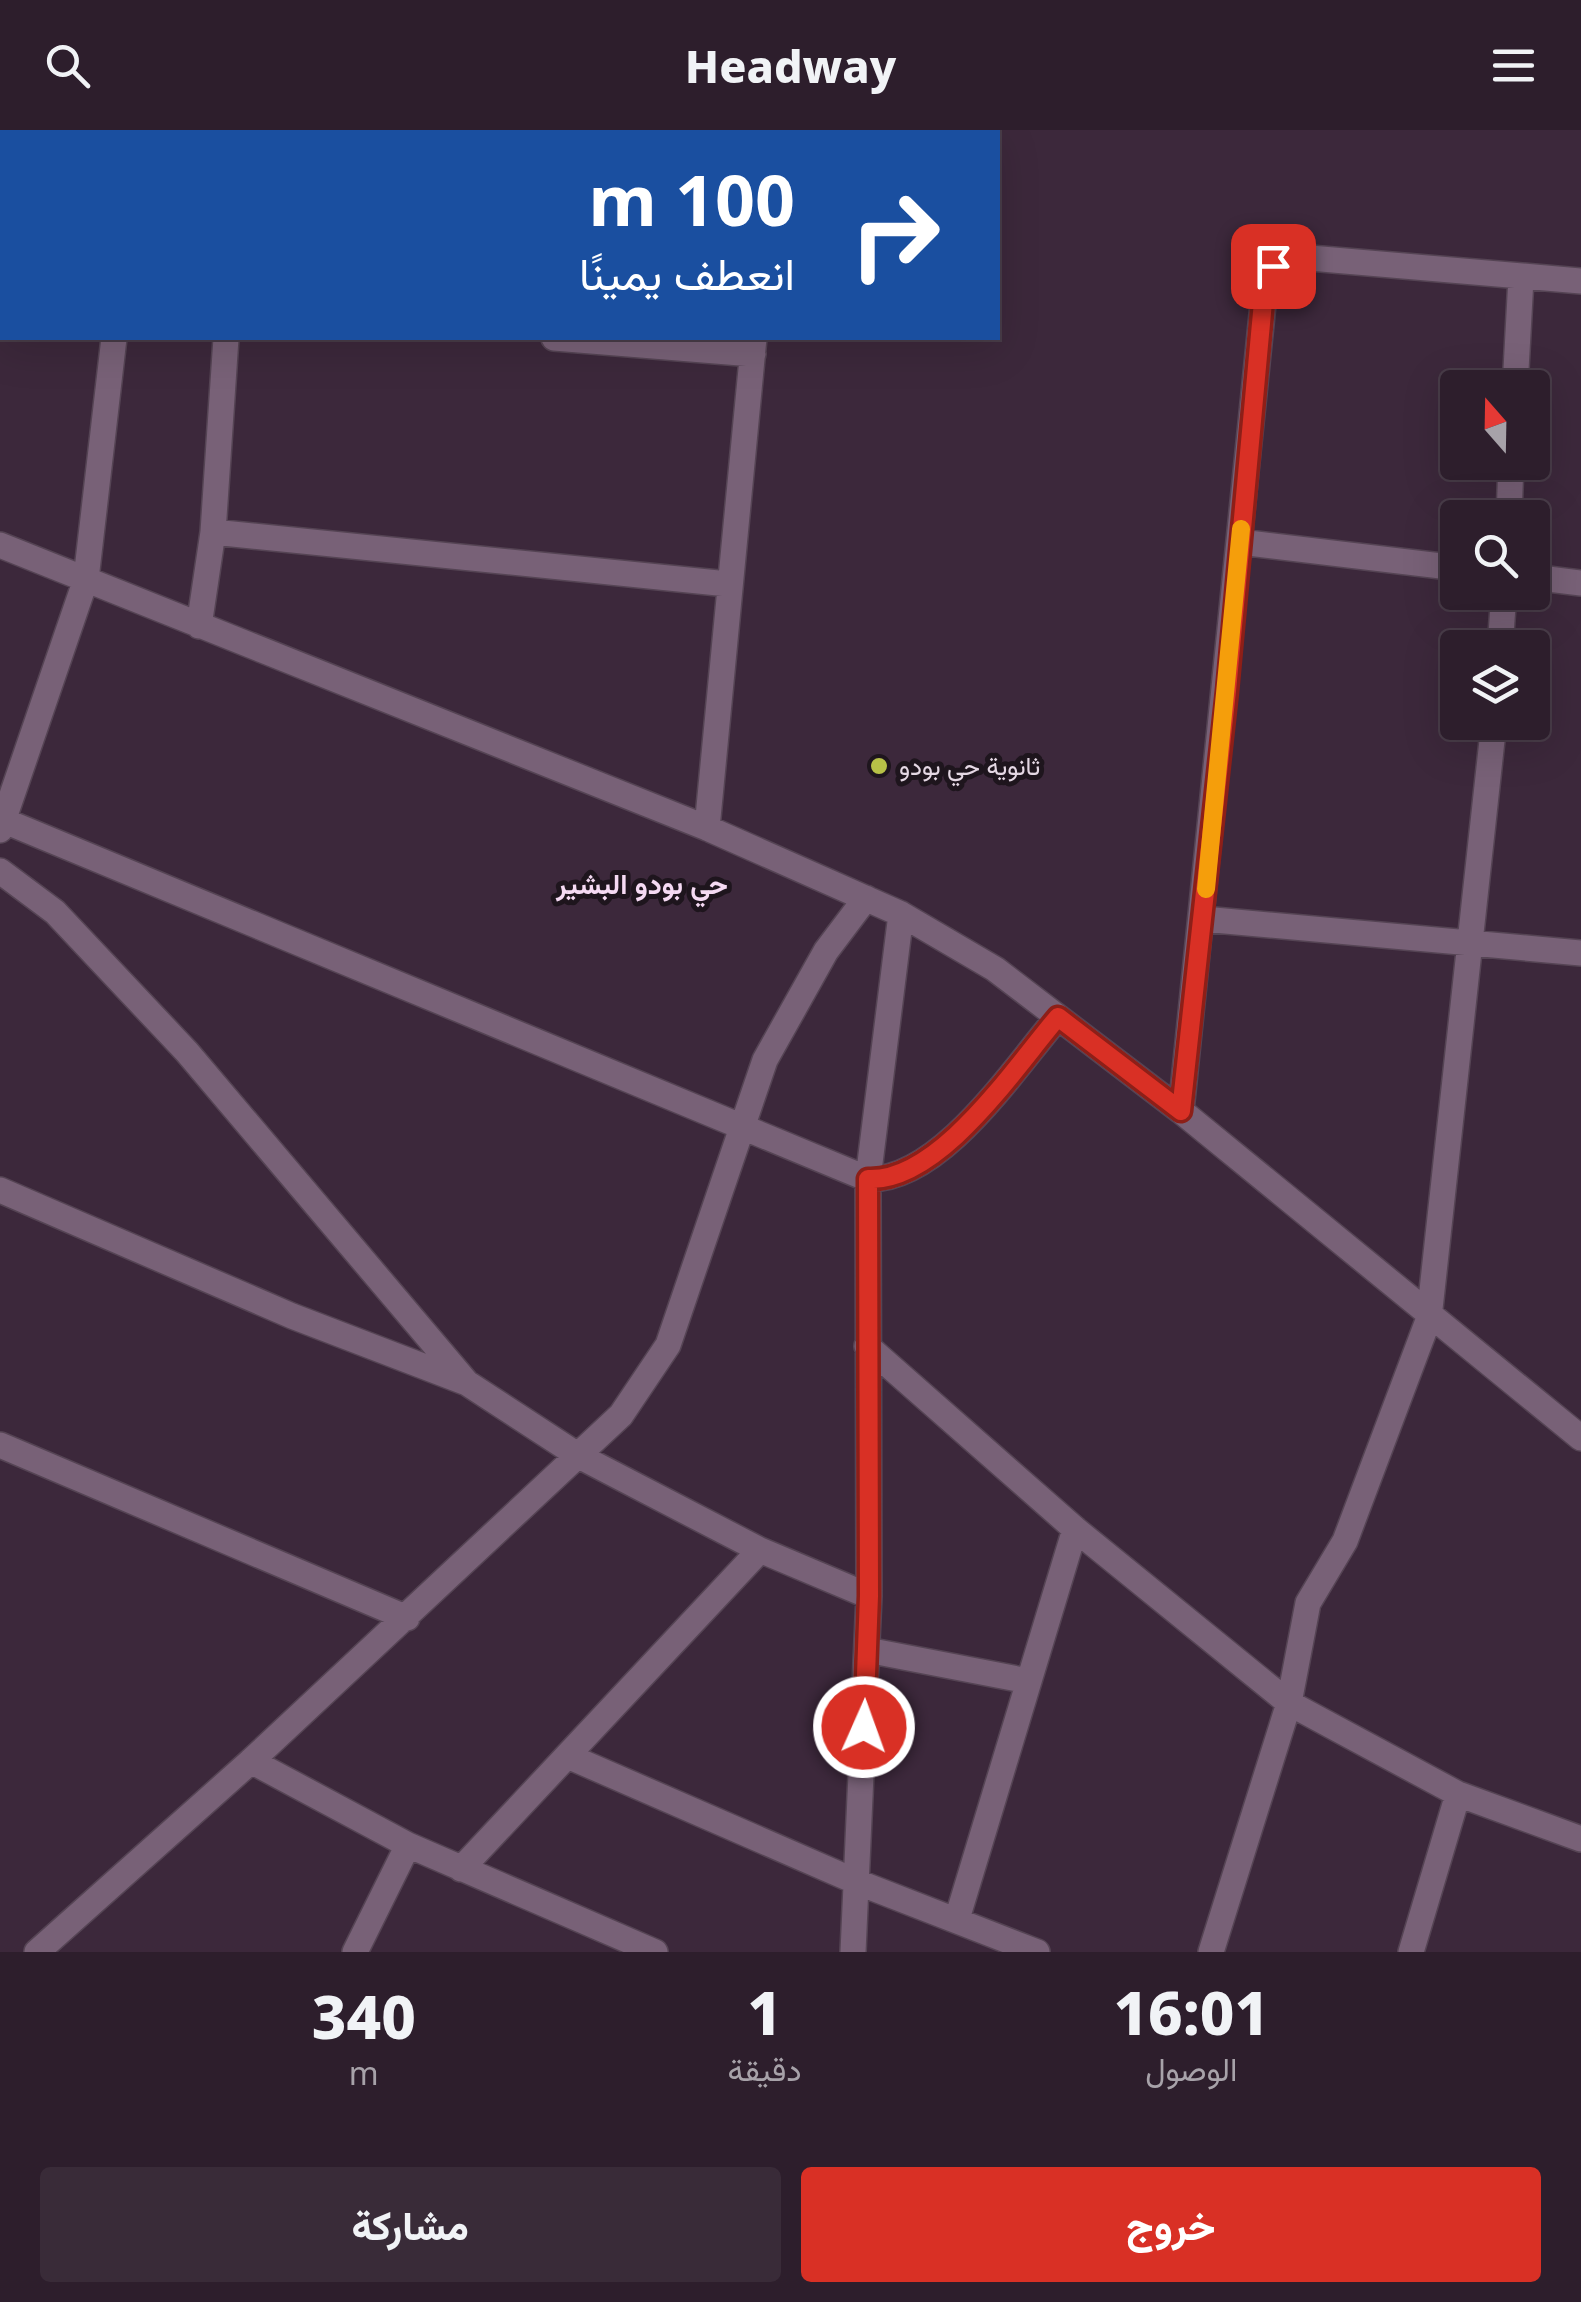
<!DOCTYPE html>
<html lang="ar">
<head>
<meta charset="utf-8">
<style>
  :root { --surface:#2d1e2c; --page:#392b38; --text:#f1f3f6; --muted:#a7a2a9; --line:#483c48; --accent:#d93025 }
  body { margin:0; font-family:"Noto Sans",Vazirmatn,sans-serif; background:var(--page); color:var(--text); direction:rtl; height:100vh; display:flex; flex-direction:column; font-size:38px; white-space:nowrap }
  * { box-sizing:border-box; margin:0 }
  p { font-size:32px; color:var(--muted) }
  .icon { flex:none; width:55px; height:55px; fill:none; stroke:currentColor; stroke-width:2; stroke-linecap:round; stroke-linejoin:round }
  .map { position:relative; height:1822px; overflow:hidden; direction:ltr }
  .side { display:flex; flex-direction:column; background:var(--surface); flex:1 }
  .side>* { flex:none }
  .top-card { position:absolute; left:0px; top:0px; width:1000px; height:210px; box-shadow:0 10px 40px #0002,0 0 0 2px var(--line); direction:rtl; background:#1a4fa0; color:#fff; overflow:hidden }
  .needle { width:65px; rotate:340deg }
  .buttons { position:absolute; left:1440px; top:240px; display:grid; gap:20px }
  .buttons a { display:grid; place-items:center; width:110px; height:110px; border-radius:10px; background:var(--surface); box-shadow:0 10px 40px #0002,0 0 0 2px var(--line); font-size:50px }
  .pin { position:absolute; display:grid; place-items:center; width:85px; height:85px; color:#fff; margin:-42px; border-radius:20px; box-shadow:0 5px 15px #0006 }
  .me { position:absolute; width:110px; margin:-55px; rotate:2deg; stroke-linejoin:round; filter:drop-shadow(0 0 8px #0008) }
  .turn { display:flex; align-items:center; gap:35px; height:210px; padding:0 40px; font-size:45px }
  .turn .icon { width:130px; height:130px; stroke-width:2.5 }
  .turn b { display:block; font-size:70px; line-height:85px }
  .eta { display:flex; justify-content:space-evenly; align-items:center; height:170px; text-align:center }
  .eta b { font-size:60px; font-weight:800; line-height:70px }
  .action { display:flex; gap:20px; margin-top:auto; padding:20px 40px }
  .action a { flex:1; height:115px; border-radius:10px; background:var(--accent); color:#fff; font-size:40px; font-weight:800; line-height:115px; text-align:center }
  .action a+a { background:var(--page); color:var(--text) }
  header { display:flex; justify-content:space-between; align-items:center; height:130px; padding:0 40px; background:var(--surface); font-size:45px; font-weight:800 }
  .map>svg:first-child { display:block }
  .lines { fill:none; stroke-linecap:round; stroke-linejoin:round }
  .minor-casing { stroke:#554454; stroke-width:28 }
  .minor { stroke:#786177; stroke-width:25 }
  .route-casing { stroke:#8d1f18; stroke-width:25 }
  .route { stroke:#d93025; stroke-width:18 }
  .slow { stroke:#f59e0b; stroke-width:18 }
  .poi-dot { fill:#b7c147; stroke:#1e151d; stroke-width:4 }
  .labels { text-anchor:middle; stroke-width:10; stroke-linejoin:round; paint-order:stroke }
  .poi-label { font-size:25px; fill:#e5d8e4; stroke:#1e151d; text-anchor:start }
  .neighbourhood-label { font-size:28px; font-weight:bold; fill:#f5daf3; stroke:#1e151d }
</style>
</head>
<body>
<header><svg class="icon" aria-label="menu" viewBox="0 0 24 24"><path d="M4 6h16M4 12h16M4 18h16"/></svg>Headway<svg class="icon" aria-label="search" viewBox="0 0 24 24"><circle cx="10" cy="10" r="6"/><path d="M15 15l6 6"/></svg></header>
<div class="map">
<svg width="1581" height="1822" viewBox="0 0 1581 1822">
  <rect width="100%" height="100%" fill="#3c283b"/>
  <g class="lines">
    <defs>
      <path id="minor" d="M755 0 760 2
        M135 2V0
        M242 2V0
        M554 208 753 224
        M1515 258 1521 148
        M1509 388 1511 332
        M213 402 728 454
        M1240 412 1458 438
        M0 415 707 698 901 784 995 839 1181 981 1581 1308
        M1532 447 1581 453
        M199 496 213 402 226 208
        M1500 518 1504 462
        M0 689 868 1049C941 1051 1014 938 1058 887
        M707 698 754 208
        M0 700 86 449 114 208
        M0 741 55 782 187 922 467 1253 579 1326 760 1420
        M1203 789 1581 823
        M1181 981 1266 145 1273 136 1298 127 1581 151
        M0 1060 292 1186 467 1253
        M867 1216 1075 1399 1289 1573 1458 1664 1581 1709
        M0 1315 407 1488
        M867 1520 1028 1551
        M570 1627 857 1752 1037 1822
        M251 1631 621 1285 668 1215 765 930 826 821 866 768
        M461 1739 760 1420 869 1466
        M957 1789 1075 1399
        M37 1822 251 1631 408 1715 655 1822
        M355 1822 408 1715
        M853 1822 869 1466 868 1049 901 784
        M1211 1822 1289 1573 1308 1473 1345 1411 1429 1188 1494 592
        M1411 1822 1458 1664"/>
    </defs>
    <use href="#minor" class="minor-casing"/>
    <use href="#minor" class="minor"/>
  </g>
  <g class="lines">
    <defs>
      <path id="route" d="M864 1597 869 1466 868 1049C940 1052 1015 937 1058 887L1181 981 1227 561 1264 161 1273 136"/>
    </defs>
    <use href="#route" class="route-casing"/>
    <use href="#route" class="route"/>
    <path class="slow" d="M1206 759 1241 399"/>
  </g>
  <circle class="poi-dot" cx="879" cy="636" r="10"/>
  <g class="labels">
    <g class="poi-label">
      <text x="899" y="645">ثانوية حي بودو</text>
    </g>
    <g class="neighbourhood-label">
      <text x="642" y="764">حي بودو البشير</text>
    </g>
  </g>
</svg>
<div class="buttons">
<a><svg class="needle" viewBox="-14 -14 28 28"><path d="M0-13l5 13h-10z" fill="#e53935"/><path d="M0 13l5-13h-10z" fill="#a7a2a9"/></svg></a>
<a><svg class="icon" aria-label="search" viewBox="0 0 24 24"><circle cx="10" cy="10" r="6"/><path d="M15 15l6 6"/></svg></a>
<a><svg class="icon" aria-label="layers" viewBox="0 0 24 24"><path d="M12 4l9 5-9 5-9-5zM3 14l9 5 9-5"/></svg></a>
</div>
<div class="pin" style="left:1273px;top:136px;background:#d93025"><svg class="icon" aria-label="arrive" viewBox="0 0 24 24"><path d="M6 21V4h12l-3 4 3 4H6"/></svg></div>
<svg class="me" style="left:864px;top:1597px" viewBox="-20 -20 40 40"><circle r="17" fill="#d93025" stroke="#fff" stroke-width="3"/><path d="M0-11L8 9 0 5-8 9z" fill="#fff"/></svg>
<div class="top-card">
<div class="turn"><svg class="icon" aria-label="right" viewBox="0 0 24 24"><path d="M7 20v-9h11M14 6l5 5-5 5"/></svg><div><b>100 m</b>انعطف يمينًا</div></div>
</div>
</div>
<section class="side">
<div class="eta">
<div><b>16:01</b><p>الوصول</p></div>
<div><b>1</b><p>دقيقة</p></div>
<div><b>340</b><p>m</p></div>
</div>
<div class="action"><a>خروج</a><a>مشاركة</a></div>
</section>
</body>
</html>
